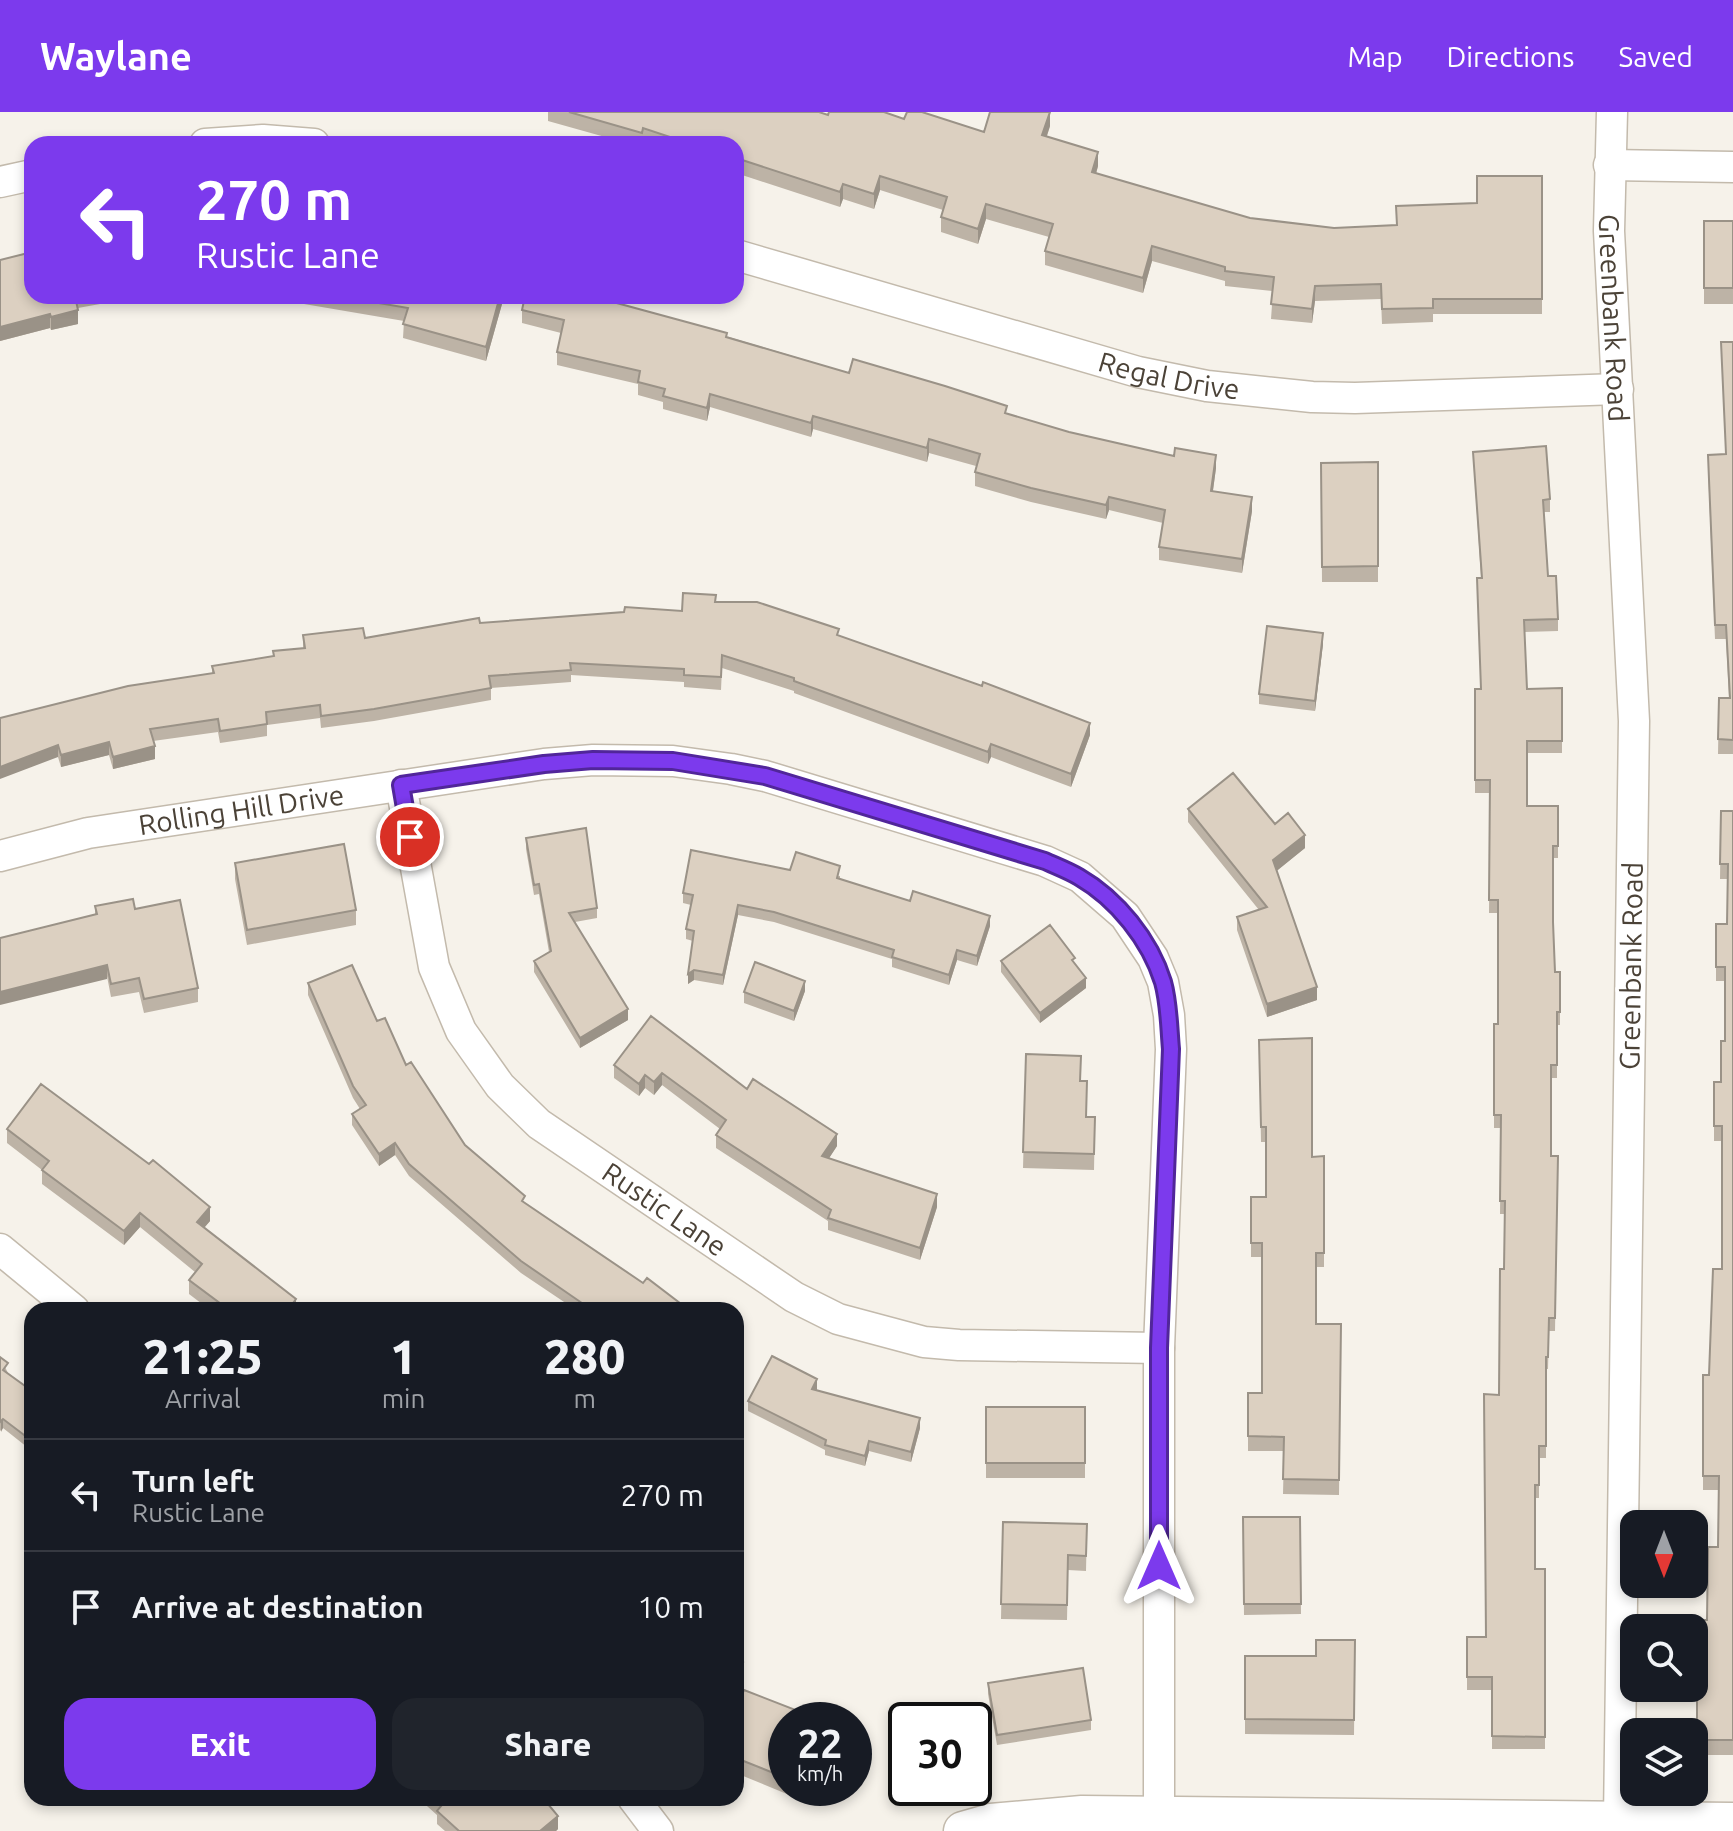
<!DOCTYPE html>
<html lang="en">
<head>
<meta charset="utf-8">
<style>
  :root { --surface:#171b24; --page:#20242c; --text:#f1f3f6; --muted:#9ea1a6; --line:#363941; --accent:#7c3aed }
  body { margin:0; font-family:Ubuntu,sans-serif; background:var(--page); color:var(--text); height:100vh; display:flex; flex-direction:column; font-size:30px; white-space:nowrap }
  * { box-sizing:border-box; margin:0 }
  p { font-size:26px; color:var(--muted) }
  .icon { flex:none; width:44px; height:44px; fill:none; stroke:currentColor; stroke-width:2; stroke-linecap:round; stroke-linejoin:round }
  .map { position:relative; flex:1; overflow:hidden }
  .details { position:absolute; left:24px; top:1190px; width:720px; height:504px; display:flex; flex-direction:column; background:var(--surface); border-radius:24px; box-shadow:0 4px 12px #0003 }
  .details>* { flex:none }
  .guide { position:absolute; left:24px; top:24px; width:720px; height:168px; border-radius:24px; box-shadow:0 4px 12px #0003; background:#7c3aed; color:#fff; overflow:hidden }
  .needle { width:52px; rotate:180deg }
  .fabs { position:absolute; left:1620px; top:1398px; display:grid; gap:16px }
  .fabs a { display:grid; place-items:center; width:88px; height:88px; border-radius:16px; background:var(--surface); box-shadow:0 4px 12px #0003; font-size:40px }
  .speed { position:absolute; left:768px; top:1590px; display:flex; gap:16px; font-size:40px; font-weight:700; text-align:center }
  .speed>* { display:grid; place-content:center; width:104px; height:104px; border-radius:50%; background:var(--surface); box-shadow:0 4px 12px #0003; line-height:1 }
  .speed small { font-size:20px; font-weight:400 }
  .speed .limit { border:4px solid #111; border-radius:12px; background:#fff; color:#111 }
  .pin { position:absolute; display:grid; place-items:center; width:68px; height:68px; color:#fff; margin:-34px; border:4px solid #fff; border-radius:50%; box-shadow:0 2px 8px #0007 }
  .me { position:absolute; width:88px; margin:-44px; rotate:0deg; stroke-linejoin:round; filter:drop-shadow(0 0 6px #0008) }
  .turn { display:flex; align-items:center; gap:28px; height:168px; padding:0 40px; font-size:36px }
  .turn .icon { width:104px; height:104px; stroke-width:2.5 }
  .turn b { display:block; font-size:56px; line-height:68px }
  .eta { display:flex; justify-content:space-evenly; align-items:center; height:136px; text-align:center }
  .eta b { font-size:48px; font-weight:800; line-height:56px }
  .primary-button { display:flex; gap:16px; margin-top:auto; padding:16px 40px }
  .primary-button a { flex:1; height:92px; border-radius:24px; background:var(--accent); color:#fff; font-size:32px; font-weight:800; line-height:92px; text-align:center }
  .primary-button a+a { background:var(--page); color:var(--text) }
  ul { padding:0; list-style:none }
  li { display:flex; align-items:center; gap:24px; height:112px; padding:0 40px; border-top:2px solid var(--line) }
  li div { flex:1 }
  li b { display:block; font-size:30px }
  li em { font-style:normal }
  header { display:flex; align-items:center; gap:48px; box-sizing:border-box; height:112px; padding:0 40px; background:var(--accent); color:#fff }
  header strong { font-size:38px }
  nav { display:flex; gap:44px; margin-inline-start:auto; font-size:28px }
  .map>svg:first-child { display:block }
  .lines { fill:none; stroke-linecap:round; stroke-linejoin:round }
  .minor-casing { stroke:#c3baac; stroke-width:33 }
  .tertiary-casing { stroke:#c3baac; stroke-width:41 }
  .minor { stroke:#fff; stroke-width:30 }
  .tertiary { stroke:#fff; stroke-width:38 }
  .wall { fill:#bdb3a6 }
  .shaded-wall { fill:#9a9287 }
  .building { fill:#dcd0c1; stroke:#9a9287; stroke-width:2 }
  .route-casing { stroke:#51269a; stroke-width:20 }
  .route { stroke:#7c3aed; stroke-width:14 }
  .labels { text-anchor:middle; stroke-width:7; stroke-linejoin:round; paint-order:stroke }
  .street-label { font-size:28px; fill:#4b4237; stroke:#fff }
</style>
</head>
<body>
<header>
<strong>Waylane</strong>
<nav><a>Map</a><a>Directions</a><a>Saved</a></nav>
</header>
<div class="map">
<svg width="1733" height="1719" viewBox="0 0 1733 1719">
  <rect width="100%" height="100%" fill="#f6f2ea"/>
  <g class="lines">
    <defs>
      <g id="minor">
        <path id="s1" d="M1612 0 1609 119 1634 609 1619 1708"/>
        <path d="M205 32 263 28 314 32"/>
        <path d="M1609 53 1733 55"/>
        <path d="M0 70 32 63"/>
        <path id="s2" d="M736 143 1138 260 1207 274 1312 285 1355 286 1618 277"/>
        <path id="s3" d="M401 673 434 855 461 919 500 974 539 1012 794 1185 838 1207 924 1230 959 1233 1159 1236"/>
        <path id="s4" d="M0 744 88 721 544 652 593 648 673 649 731 657 765 664 1045 749 1080 765 1125 804 1153 846 1163 870 1169 903 1171 937 1159 1236V1703"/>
        <path d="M0 1137 74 1198"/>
        <path d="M633 1686 658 1719"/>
      </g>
      <path id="tertiary" d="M963 1719 991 1711 1082 1703 1733 1710"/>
    </defs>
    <use href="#minor" class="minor-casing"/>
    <use href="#tertiary" class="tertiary-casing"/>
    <use href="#minor" class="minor"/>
    <use href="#tertiary" class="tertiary"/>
  </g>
  <path class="wall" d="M548 0H819L828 3 904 7 984 20 1050 14 1047 24 1098 54 1096 62 1250 106 1334 116 1397 113 1396 94 1477 91 1542 64V202H1433V210L1382 212 1381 187 1315 189 1312 211 1271 207 1273 179 1225 174V169L1152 149 1143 181 1045 153V139L1049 125 986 107 978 132 941 120V105L943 98 880 78 874 97 843 87 840 95 736 61V32H630L548 9Z
    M1704 109H1733V192H1704Z
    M0 148 32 184H144L78 196V212L51 218 50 216 0 229Z
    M207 184H256V190H207Z
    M257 184H502V192L486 249 403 226 404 209Z
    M616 191 849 261 1007 302 1069 320 1216 356 1213 379 1252 399 1242 461 1159 448V435L1163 411 1109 398 1106 407 1031 390 975 374V360L976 354 929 341 927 350 813 317 811 325 710 295 707 309 663 297V290L638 283V272L557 253V240L561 221 522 211V198Z
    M1721 230H1733V642H1718L1719 586H1729L1726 527H1715L1708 357V343L1726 342Z
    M1473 340 1550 387V400H1544L1548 464 1558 507V519L1524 520 1527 577 1562 576V641H1527V694H1558V746H1553V810L1555 860H1560V913H1557V966H1551V1044H1558L1555 1219H1549L1548 1257H1546V1346H1539V1386H1535V1457H1545V1637H1492V1578H1467V1525H1486L1499 1283 1504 1157 1505 1102H1500L1501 1016H1494V912H1498V801H1489L1490 681H1475V577H1481V466Z
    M1378 350V470H1322L1321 351Z
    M716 490 839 524 1090 623 1071 675 991 645 988 652 794 581V579L722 556 721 578 684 575V570L571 563V570L491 576V588L374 609 321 616 320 606 267 613V624L220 631 218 620 153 629 155 647 113 657 109 643 61 655 58 645 0 606 212 561V554L273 544 303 536V523L365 526 480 511 682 499Z
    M1323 532 1315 599 1259 592V582Z
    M1188 697 1275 712 1305 736 1276 759 1317 888 1267 905 1237 818V805L1259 798 1188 710Z
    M1721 699H1733V1643H1697V1508H1707L1718 1435V1378H1703V1364L1709 1263 1722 1157V1029H1714V970H1721L1725 929V869H1716V812H1727L1728 767H1720Z
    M526 726 597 796V806L575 810 628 908 580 936 534 860V849L549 840 539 782 534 783 526 737Z
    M235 751 356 798V813L247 833 235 767Z
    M790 758 840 764V767L990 814 977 854 957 848 949 873 892 855V847L774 810 738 803 723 873 694 868 688 872 693 829 686 827V817L691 793 683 791V781Z
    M95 794 135 797 198 876V890L144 901 139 880 111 885 95 802Z
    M1001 849 1075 852 1086 876 1040 911 1001 860Z
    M308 871 377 909 406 953 465 1033 525 1091 643 1171 689 1198H576L521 1161 409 1064 395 1043 379 1054 352 1013V1002L360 997 353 986 308 883Z
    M805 879 794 909 744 891V880Z
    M651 904 747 977 837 1034 829 1046 937 1095 920 1148 828 1118V1109L716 1036V1023L720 1017 662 973 654 983 645 976 639 984 614 966V953Z
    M1259 928 1312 1045 1324 1044V1155H1316V1212H1341L1339 1383 1283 1382 1284 1339H1248V1281H1262V1145H1251V1085H1266V1030H1261Z
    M1026 942 1080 969 1086 1005H1095L1094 1058 1023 1056Z
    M7 1017 210 1109 204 1116 296 1198H210L189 1182V1168L195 1160 140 1115 124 1133 42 1072V1058L7 1031Z
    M0 1245 8 1261 32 1279V1339L3 1316 0 1319Z
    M817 1277V1278L920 1316 911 1350 869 1339 865 1354 825 1343V1338L748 1299V1289Z
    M986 1295H1085V1366H986Z
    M1243 1405H1300L1301 1502 1244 1503Z
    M1003 1410 1087 1412 1086 1459 1068 1458 1067 1508 1001 1507Z
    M1355 1528 1354 1623 1245 1622V1544H1316Z
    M988 1571 1091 1608V1618L997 1633 988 1582Z
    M736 1597 803 1601 786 1608V1676H817L811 1692 736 1661Z
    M418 1686H543L558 1717 556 1719H445L437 1712V1703Z"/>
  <path class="shaded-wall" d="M1050 0V14L1042 38V23Z
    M1098 40V54L1092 75V60Z
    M880 64V78L874 97V82Z
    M843 72V87L840 95V80Z
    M986 92V107L978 132V117Z
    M1152 134V149L1143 181V166Z
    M1315 174V189L1312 211V197Z
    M500 184H502V192L486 249V235Z
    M78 198V212L51 218V205Z
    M50 202V216L0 229V215Z
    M710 282V295L707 309V296Z
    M813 304V317L811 325V311Z
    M929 327V341L927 350V336Z
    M1216 343V356L1211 392V379Z
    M1109 385V398L1106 407V393Z
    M1252 385V399L1242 461V447Z
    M1323 521V532L1315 599V589Z
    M1090 611V623L1071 675V662Z
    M109 630V643L61 655V643Z
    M991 632V645L988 652V640Z
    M58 633V645L0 667V655Z
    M155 634V647L113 657V645Z
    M1305 723V736L1273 762V748Z
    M738 793V803L723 873V863Z
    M990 804V814L977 854V844Z
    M957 838V848L949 873V863Z
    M107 853V867L0 893V880Z
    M694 858V868L688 872V862Z
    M1086 866V876L1040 911V901Z
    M805 869V879L794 909V899Z
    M1317 875V888L1267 905V892Z
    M628 897V908L580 936V926Z
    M662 961V973L654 983V970Z
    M645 963V976L639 984V972Z
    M837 1022V1034L822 1057V1044Z
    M395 1031V1043L379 1054V1042Z
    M937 1082V1095L920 1148V1136Z
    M210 1095V1109L197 1124V1110Z
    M140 1101V1115L124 1133V1119Z
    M296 1187V1198H288Z
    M817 1267V1277L812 1288V1277Z
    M920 1306V1316L911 1350V1340Z
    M3 1307V1316L1 1320V1310Z
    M869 1329V1339L865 1354V1344Z
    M743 1550V1564L736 1571V1557Z
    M811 1676H817L811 1692Z
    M558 1704V1717L556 1719H540Z"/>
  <path class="building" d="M569 0H819L828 3 829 0H884L904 7 907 0H922L984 20 990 0H1050L1042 23 1098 40 1092 60 1250 106 1334 116 1397 113 1396 94 1477 91V64H1542V187H1433V196L1382 197 1381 172 1315 174 1312 197 1271 192 1274 165 1225 159V155L1152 134 1143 166 1045 139 1053 112 986 92 978 117 941 105 947 85 880 64 874 82 843 72 840 80 736 46V32H691L643 16 642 21Z
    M1704 109H1733V176H1704Z
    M32 140V184H75L78 198 51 205 50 202 0 215V148Z
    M338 184H500L486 235 403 212 408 196Z
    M525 184H615L613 190 727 221 726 225 849 261 853 247 945 274 1007 294 1005 301 1069 320 1174 344 1175 336 1216 343 1211 379 1252 385 1242 447 1159 435 1165 398 1109 385 1106 393 1031 376 975 360 980 342 929 327 927 336 813 304 811 311 710 282 707 296 663 284 665 277 638 270 640 259 557 240 564 208 522 198Z
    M1721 230H1733V628L1718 627 1719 586H1730L1726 513H1715L1708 343 1726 342Z
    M1546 334 1550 387 1543 388 1548 464H1556L1558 507 1524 508 1527 577 1562 576V629H1527V694H1558V734H1553V810L1555 860H1560V900H1557V953H1551V1044H1558L1555 1206H1549L1548 1245H1546V1334H1539V1373H1535V1457H1545V1625L1492 1624V1565H1467V1525H1486L1484 1282 1499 1283 1500 1157H1504L1505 1089H1500L1501 1003H1494V912H1498V788H1489L1490 668H1475V577H1481L1477 466H1482L1473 340Z
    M1378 350V454L1322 455 1321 351Z
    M683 481 716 483 715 490H757L839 517 837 523 982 574 983 570 1090 611 1071 662 991 632 988 640 794 569V566L722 543 721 565 684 563V557L570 551 571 558 489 564 491 576 374 597 321 604 320 593 266 600 267 612 220 619 218 607 150 617 155 634 113 645 109 630 61 643 58 633 0 655V606L128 574 214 561 212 554 274 544 273 539 305 536 303 523 363 516 365 526 479 506 480 511 624 500 625 495 682 499Z
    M1267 514 1323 521 1315 589 1259 582Z
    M1233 661 1275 712 1288 701 1305 723 1273 748 1317 875 1267 892 1237 805 1267 795 1188 697Z
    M1721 699H1733V1628H1697V1508H1707L1708 1435H1718L1719 1364H1703V1263H1709L1713 1157H1722V1014H1714V970H1721V929H1725V855H1716V812H1727L1728 752H1720Z
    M586 716 597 796 569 801 628 897 580 926 534 849 551 839 539 772 534 773 526 726Z
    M344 732 356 798 247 818 235 751Z
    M691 738 790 758 796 740 840 754 837 766 910 789 913 779 990 804 977 844 957 838 949 863 892 845 894 838 774 800 738 793 723 863 694 858 688 862 694 819 686 817 693 783 683 781Z
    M133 787 135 797 180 788 198 876 144 887 139 866 111 872 107 853 0 880V826L97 802 95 794Z
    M1050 813 1075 846 1072 848 1086 866 1040 901 1001 849Z
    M755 850 805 869 794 899 744 880Z
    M352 853 377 909 385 906 406 953 411 950 465 1033 525 1084 522 1089 643 1171 647 1166 689 1198H601L595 1194 592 1198 521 1149 409 1052 395 1031 379 1042 352 1002 366 993 353 974 308 871Z
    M651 904 747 977 753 967 837 1022 822 1044 937 1082 920 1136 828 1106 831 1098 716 1023 726 1008 662 961 654 970 645 963 639 972 614 953Z
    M1312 926V1045L1324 1044V1141H1316V1212H1341L1339 1368 1283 1367 1284 1325 1248 1324V1281H1262V1131H1251V1085H1266V1015H1261L1259 928Z
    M1026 942 1081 944 1080 969H1087L1086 1005H1095L1094 1042 1023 1040Z
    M41 972 149 1052 153 1048 210 1095 197 1110 296 1187 288 1198H216L221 1192 189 1168 202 1152 140 1101 124 1119 42 1058 49 1049 7 1017Z
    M772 1244 817 1267 812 1277 920 1306 911 1340 869 1329 865 1344 825 1333 826 1328 748 1289Z
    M0 1245 8 1251 3 1258 32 1279V1329L3 1307 0 1310Z
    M986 1295H1085V1351H986Z
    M1243 1405H1300L1301 1492H1244Z
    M1003 1410 1087 1412 1086 1444 1068 1443 1067 1493 1001 1492Z
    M1316 1528H1355L1354 1608 1245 1607V1544H1316Z
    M736 1544 743 1550 736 1557Z
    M1083 1556 1091 1608 997 1623 988 1571Z
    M744 1578 803 1601 805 1596 833 1607 832 1608H786V1666L736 1646V1597Z
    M432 1686H543L558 1704 540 1719H459L437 1699 441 1694Z"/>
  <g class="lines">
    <defs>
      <path id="route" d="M410 725 401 673 544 652 593 648 673 649 765 664 1045 749C1056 754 1069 759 1079 765 1117 787 1150 828 1163 870 1169 891 1169 915 1171 937L1159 1236V1454"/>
    </defs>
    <use href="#route" class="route-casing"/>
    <use href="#route" class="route"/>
  </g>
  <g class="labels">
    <g class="street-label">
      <text dy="10" stroke="none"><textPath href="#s1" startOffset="206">Greenbank Road</textPath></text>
      <text dy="10" stroke="none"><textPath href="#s2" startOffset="450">Regal Drive</textPath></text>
      <text dy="10" stroke="none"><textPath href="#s4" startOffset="246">Rolling Hill Drive</textPath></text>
      <text transform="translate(1631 854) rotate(-89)" y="10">Greenbank Road</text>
      <text dy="10" stroke="none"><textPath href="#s3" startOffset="528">Rustic Lane</textPath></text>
    </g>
  </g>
</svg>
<div class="fabs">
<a><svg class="needle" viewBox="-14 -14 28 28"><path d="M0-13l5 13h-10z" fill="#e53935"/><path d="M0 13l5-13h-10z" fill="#9ea1a6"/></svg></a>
<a><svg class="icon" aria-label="search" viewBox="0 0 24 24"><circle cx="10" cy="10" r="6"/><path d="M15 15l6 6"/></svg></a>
<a><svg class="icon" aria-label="layers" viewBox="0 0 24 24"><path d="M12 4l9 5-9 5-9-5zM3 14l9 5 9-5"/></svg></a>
</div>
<div class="speed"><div>22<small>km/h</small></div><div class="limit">30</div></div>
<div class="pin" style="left:410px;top:725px;background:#d93025"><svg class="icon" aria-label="arrive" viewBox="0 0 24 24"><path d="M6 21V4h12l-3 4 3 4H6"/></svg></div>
<svg class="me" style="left:1159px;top:1454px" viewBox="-20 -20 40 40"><path d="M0-17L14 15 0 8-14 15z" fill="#7c3aed" stroke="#fff" stroke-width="4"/></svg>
<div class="guide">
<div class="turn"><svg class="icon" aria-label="left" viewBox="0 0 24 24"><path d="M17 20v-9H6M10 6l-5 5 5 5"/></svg><div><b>270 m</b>Rustic Lane</div></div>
</div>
<section class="details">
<div class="eta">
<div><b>21:25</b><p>Arrival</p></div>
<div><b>1</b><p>min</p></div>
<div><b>280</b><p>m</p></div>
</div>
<ul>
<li><svg class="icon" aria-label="left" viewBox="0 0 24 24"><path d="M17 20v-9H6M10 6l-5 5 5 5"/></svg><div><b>Turn left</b><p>Rustic Lane</p></div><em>270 m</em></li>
<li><svg class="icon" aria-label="arrive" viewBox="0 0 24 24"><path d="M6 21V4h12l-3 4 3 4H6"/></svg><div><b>Arrive at destination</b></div><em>10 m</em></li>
</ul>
<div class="primary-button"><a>Exit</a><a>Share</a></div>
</section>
</div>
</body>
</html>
